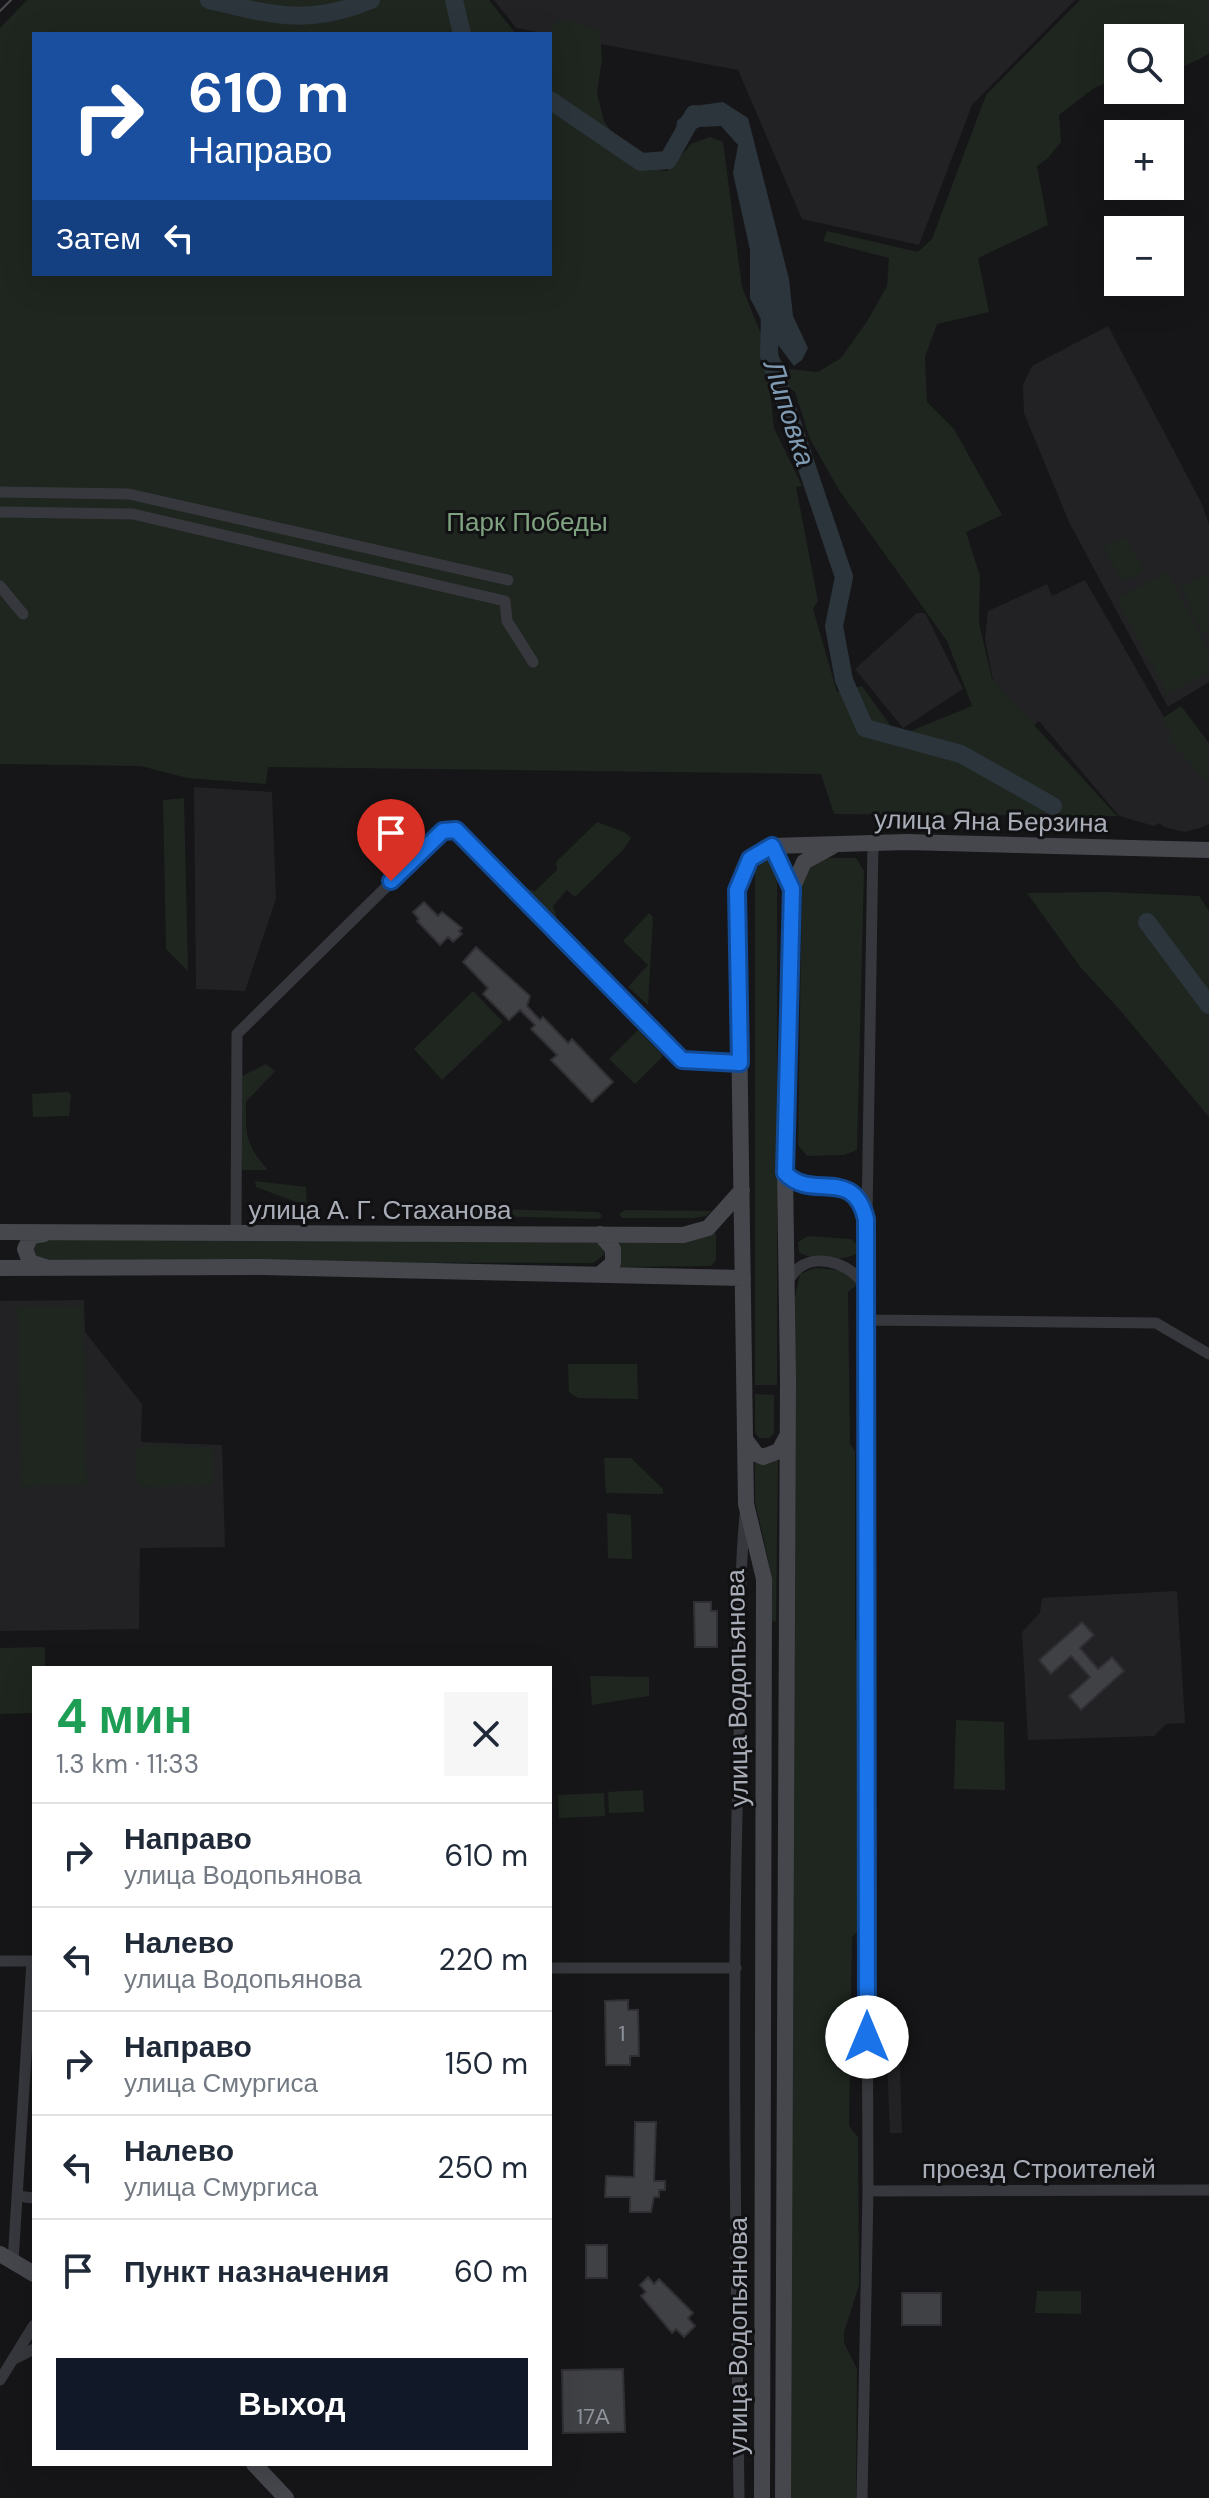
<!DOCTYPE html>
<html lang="ru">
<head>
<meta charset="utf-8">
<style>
  :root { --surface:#fff; --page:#f6f6f7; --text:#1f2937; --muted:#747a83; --line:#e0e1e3; --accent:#111827 }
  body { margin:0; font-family:"DM Sans",sans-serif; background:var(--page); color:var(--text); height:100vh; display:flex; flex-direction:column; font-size:30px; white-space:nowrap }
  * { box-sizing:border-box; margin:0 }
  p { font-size:26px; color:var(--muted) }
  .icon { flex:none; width:44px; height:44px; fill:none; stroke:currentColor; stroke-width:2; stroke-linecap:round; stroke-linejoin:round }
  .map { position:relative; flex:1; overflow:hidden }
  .drawer { position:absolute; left:32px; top:1666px; width:520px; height:800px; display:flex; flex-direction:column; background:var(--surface); border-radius:0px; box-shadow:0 8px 32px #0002 }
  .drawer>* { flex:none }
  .hud { position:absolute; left:32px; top:32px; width:520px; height:244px; border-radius:0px; box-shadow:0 8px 32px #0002; background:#1a4fa0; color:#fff; overflow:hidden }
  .controls { position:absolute; left:1104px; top:24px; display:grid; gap:16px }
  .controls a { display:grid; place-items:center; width:80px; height:80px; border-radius:0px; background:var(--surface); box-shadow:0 8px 32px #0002; font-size:40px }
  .pin { position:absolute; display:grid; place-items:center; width:68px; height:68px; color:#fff; margin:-82px -34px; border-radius:50% 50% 50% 0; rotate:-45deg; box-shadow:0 0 8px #0007 }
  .pin .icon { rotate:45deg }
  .me { position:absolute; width:88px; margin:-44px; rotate:0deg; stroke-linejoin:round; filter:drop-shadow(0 0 6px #0008) }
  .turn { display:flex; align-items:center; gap:28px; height:168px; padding:0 24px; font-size:36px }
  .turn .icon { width:104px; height:104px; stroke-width:2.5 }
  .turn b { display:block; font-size:56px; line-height:68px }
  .then { display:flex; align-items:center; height:76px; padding:0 24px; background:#0003; gap:16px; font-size:30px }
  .round { display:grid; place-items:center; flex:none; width:84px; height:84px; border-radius:0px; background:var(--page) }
  .overview { display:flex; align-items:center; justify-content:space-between; height:136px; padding:0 24px }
  h1 { font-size:48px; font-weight:700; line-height:60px; color:#1e9e55 }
  .cta { display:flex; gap:16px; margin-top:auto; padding:16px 24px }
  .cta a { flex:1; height:92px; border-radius:0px; background:var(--accent); color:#fff; font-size:32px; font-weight:700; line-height:92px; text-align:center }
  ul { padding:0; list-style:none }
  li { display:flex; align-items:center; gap:24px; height:104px; padding:0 24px; border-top:2px solid var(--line) }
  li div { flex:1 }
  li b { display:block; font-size:30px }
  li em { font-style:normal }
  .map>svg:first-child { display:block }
  .built { fill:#222225 }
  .green { fill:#1e261f; fill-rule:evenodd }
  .water { fill:#2c353c }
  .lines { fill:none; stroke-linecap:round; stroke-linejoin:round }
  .river { stroke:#2c353c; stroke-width:18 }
  .building { fill:#404145; stroke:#303034; stroke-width:2 }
  .street { stroke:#37383d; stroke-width:11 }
  .secondary { stroke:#45474d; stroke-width:16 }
  .tram { stroke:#4a4c52; stroke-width:2 }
  .route-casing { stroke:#114b97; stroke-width:20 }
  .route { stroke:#1a73e8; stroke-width:14 }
  .labels { text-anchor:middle; stroke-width:6; stroke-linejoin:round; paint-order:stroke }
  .number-label { font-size:22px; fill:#8e929b }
  .park-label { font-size:26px; fill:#7fa381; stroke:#111113 }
  .street-label { font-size:26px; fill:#a8adb8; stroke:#111113 }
  .water-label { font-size:28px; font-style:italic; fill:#7f9bb3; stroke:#111113 }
</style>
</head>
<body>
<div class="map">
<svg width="1209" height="2498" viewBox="0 0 1209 2498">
  <rect width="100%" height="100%" fill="#161618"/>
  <path class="built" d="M494 0H1075L972 105 919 245 802 219 738 70 516 28Z
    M1108 326 1202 504 1209 524V682L1168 707 1069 522 1024 413 1023 385 1032 366Z
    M1085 580 1172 731 1209 783V824L1203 827 1185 832 1164 827 1160 823 1154 826 1119 816 1039 721 1023 735 998 706 985 639 988 611 1047 584 1052 596Z
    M917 613H925L963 689 903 728 855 669Z
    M194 787 272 792 276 899 245 991 196 989Z
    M84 1300 85 1332 142 1404 141 1442 222 1445 225 1547 140 1548 139 1629 0 1631V1301Z
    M1177 1591 1185 1723 1166 1724 1154 1736 1028 1740 1022 1632 1040 1613 1042 1598Z
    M886 2036H899L902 2133H890Z"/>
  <path class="green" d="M27 0H489L516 34H34V274H550V34H547L559 20 577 23 600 32 602 59 597 93 604 121 635 166 667 171 691 144 710 137 723 142 742 287 761 334 788 369 818 372 841 358 868 320 887 286 889 258 823 241 827 231 918 252 932 239 986 95 1080 0H1209V54L1185 66 1170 65V38H1118V78L1094 88 1059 115 1061 142 1047 159 1037 166 1048 225 978 258 989 312 937 324 925 357 927 402 954 429 1002 515 966 532 980 576 979 623 992 679 1117 816 834 814 821 774 268 767 266 784 187 778 141 766 0 764V28ZM768 372 795 392 810 439 839 490 947 641 972 706 908 732 893 729 862 686 837 692 813 609 818 601 796 487 802 486 774 428Z
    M1124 536 1144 570 1124 582 1103 548Z
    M1167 572 1209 651V672L1167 694 1117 599Z
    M1206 575 1209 581V630L1203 633 1181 587Z
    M1181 706 1209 743V783L1166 737 1171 732 1163 718Z
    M184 798 188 971 166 949 163 800Z
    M597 822 624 832 631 838 623 850 575 897 567 890 553 906 557 918 553 922 523 892 526 889 535 891 557 870 556 862Z
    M764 858H772L777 864V1385H755V872Z
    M829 858H856L864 871 857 1150 844 1155 807 1156 798 1145 802 877 813 862Z
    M1105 892 1199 896 1209 911V1117L1120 1010 1081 968 1027 893Z
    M649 913 653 917 648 1005 628 987 648 965 623 941Z
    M473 991 503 1022 442 1080 414 1049Z
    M638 1030 663 1056 635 1084 609 1059Z
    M266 1064 275 1071 246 1102C246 1135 245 1144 268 1170H242V1076Z
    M68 1092 71 1095 69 1116 33 1117 32 1094Z
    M255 1181 306 1187 307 1206 256 1187Z
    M453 1208 599 1212 602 1216 599 1219 455 1215Z
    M626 1210 712 1211 706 1216 695 1218H622L619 1214Z
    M716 1233V1260L711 1266 618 1267V1241L689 1240Z
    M808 1236 851 1239 859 1246 858 1252C846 1262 812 1261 799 1252L798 1242Z
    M584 1239 603 1244 605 1254 593 1263 44 1262 33 1255V1240Z
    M815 1268 848 1271 857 1285 848 1292 850 1444 855 1451V1640L861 1646 860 1929 852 1937 849 2126 858 2137 859 2285 844 2332V2343L857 2369 856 2498H790L795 1297 800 1274Z
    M83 1306 87 1485 22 1487 17 1307Z
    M568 1364H637L638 1399 578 1398 569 1392Z
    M755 1394 774 1395V1433L770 1438H759L755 1432Z
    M141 1446 209 1447 214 1454V1481L208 1486 142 1487 136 1481V1452Z
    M604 1458H631L663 1489V1494L606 1493Z
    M755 1459 766 1464 778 1460 776 1622 771 1621 770 1568 755 1502Z
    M607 1513 631 1515 632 1559 608 1558Z
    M45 1647V1668H34V1713L0 1714V1648Z
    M590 1676 649 1677V1696L592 1705Z
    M956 1720 1004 1722 1005 1790 954 1789Z
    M643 1790 644 1812 609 1813 608 1792Z
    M604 1793 605 1816 559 1818 558 1795Z
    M1037 2291H1081V2314L1035 2313Z"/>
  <path class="water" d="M723 102 748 118 789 279 793 316 808 348 802 360 794 366 766 329 750 298V250L733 173 738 145 721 126 700 127 675 138 677 121 694 106Z"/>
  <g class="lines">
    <path class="river" d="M209 0C271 15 309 26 371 0
      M454 0 462 34
      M550 100 641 162 668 160 694 114
      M770 312 769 355 844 577 834 626 844 680 865 728 961 754 1053 806
      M1147 922 1209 1005"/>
  </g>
  <path class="building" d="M424 902 438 916 442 912 462 928 459 931 462 934 453 942 448 937 440 945 417 921 419 919 413 912Z
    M476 947 530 996 527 1006 540 1020 543 1017 568 1043 572 1039 613 1082 592 1102 551 1060 557 1055 531 1029 535 1025 520 1010 509 1020 483 994 488 988 463 962Z
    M694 1602H711V1611H717V1647H695Z
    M1082 1622 1094 1635 1080 1648 1098 1669 1112 1657 1124 1671 1081 1710 1069 1696 1090 1677 1071 1656 1051 1674 1039 1660Z
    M628 2000V2010H638L639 2056H630V2065H606L605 2001Z
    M635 2122H656L654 2181H665V2190H659V2197H654L651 2212H630V2197H605L606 2176 634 2177Z
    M586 2245H607V2278H586Z
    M648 2277 654 2284 659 2279 693 2313 688 2318 695 2326 684 2337 676 2329 672 2333 641 2296 646 2292 640 2285Z
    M902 2293H941V2325H902Z
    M623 2369 625 2432 563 2433 562 2370Z"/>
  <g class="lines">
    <path class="street" d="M0 492 129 494 508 580
      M0 512 133 514 505 601 507 621 533 662
      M0 586 23 614
      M785 1173C807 1197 854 1173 864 1211
      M236 1233 237 1034 443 831 456 830 682 1060 740 1063
      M787 1282C791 1277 795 1270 800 1267 821 1252 855 1267 864 1286
      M866 1320 1156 1323 1209 1354
      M0 1961H34
      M550 1968H736
      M868 2191 1209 2190
      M17 2196 33 2198
      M13 2261 32 1961
      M14 2359 34 2349
      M0 2380 34 2325
      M739 2498C736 2245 731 1992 739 1739 741 1664 738 1590 745 1515
      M862 2498 868 2191 865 1343 873 842"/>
    <path class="secondary" d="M772 846 792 889
      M0 1232 683 1235 708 1228 742 1190
      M44 1234 31 1236 25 1249 30 1262 45 1267
      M600 1234 613 1249V1263L600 1274
      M0 1268 261 1267 743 1278
      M745 1439 756 1454 763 1457 779 1451 787 1436
      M0 2254 34 2274
      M254 2464 286 2498
      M762 2498 764 1579 746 1504 737 890 750 859 772 846 906 842 1209 850
      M783 2498 788 1380 785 1173 792 889 804 862 835 845"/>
    <path class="tram" d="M0 11 11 0"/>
  </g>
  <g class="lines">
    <defs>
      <path id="route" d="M391 881 443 831 456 830 682 1060 740 1063 737 890 750 859 772 846 792 889 785 1173C812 1202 853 1165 866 1219L867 2037"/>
    </defs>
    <use href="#route" class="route-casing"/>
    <use href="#route" class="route"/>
  </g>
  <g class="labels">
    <g class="number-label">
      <text x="622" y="2041">1</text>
      <text x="593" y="2424">17А</text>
    </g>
    <g class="park-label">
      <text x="527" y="531">Парк Победы</text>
    </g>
    <g class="street-label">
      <text transform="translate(991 821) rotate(1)" y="9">улица Яна Берзина</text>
      <text x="380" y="1219">улица А. Г. Стаханова</text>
      <text transform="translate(737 1688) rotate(-91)" y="9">улица Водопьянова</text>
      <text x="1039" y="2178">проезд Строителей</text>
      <text transform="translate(738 2336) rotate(-90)" y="9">улица Водопьянова</text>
    </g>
    <g class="water-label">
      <text transform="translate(790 413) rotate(72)" y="10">Липовка</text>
    </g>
  </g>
</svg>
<div class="controls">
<a><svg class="icon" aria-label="search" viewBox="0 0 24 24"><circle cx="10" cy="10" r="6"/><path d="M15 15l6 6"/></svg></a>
<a>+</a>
<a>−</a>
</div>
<div class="pin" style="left:391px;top:881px;background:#d93025"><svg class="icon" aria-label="arrive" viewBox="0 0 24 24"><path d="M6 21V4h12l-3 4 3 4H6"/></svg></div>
<svg class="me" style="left:867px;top:2037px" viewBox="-20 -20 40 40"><circle r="19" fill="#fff"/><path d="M0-13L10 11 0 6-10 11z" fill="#1a73e8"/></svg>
<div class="hud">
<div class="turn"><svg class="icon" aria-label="right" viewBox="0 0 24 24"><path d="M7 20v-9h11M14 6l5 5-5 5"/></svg><div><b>610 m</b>Направо</div></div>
<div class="then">Затем<svg class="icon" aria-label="left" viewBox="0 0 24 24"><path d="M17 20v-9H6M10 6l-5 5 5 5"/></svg></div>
</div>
<section class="drawer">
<div class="overview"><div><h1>4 мин</h1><p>1.3 km · 11:33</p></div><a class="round"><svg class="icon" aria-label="close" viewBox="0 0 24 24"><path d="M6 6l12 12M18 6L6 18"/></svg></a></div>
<ul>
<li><svg class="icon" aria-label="right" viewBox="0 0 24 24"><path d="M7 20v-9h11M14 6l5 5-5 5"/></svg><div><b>Направо</b><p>улица Водопьянова</p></div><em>610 m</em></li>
<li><svg class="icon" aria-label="left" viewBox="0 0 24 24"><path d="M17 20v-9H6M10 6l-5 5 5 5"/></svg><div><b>Налево</b><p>улица Водопьянова</p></div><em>220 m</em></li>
<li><svg class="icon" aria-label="right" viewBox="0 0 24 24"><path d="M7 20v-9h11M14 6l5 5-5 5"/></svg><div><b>Направо</b><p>улица Смургиса</p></div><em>150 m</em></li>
<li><svg class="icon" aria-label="left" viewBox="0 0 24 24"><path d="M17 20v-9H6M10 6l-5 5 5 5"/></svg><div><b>Налево</b><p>улица Смургиса</p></div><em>250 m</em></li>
<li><svg class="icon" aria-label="arrive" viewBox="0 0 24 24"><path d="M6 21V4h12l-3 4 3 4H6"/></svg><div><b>Пункт назначения</b></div><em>60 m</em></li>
</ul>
<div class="cta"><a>Выход</a></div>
</section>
</div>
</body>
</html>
